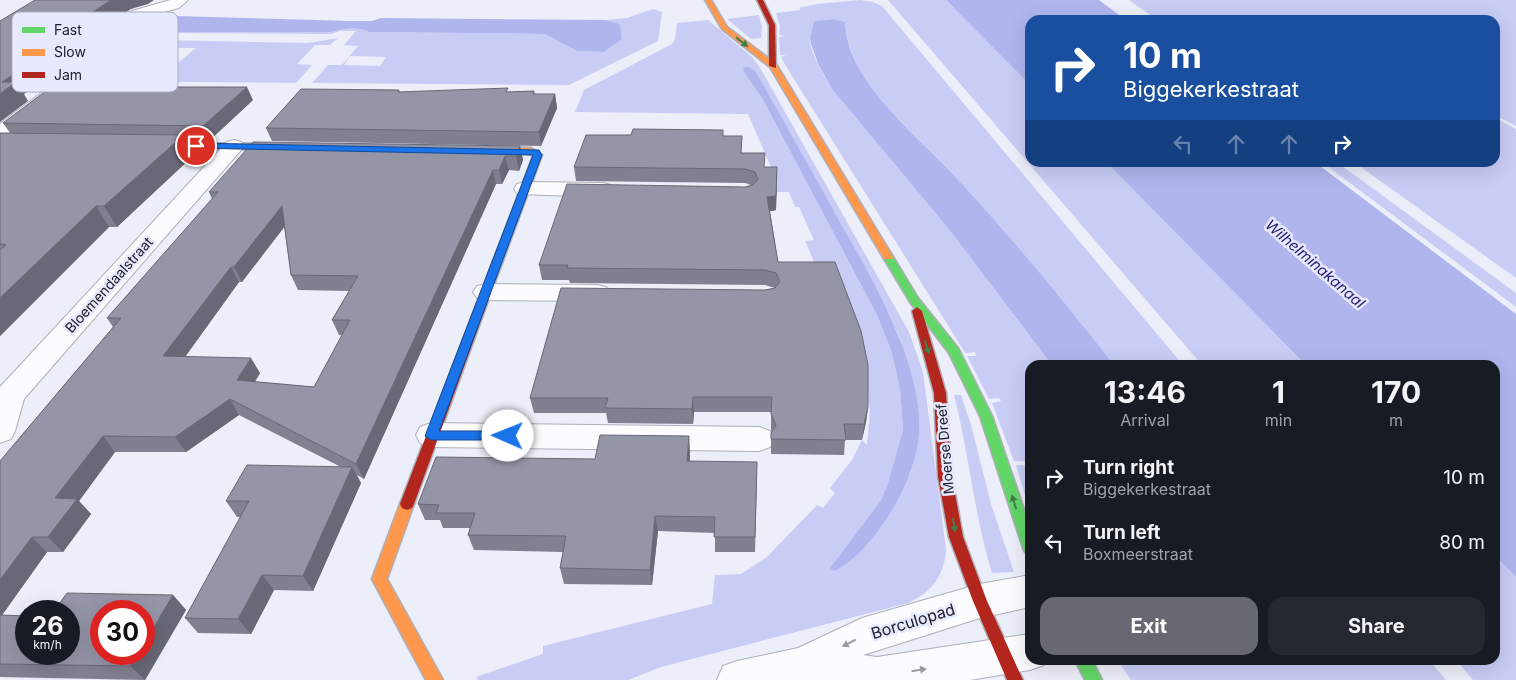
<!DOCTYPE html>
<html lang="en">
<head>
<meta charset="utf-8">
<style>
  :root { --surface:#171b24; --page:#242831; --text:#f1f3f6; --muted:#9ea1a6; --accent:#676972 }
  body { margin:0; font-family:Inter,sans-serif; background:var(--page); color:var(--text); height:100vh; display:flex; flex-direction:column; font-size:19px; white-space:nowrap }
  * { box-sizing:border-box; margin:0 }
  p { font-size:16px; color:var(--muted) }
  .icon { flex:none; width:28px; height:28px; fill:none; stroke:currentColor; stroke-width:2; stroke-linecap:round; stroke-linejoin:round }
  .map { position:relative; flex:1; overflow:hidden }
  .sheet { position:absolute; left:1025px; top:360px; width:475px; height:305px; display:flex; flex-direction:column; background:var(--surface); border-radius:15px; box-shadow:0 5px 20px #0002 }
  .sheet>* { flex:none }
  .banner { position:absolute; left:1025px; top:15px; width:475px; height:152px; border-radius:15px; box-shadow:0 5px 20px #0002; background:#1a4fa0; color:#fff; overflow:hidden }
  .speed { position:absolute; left:15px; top:600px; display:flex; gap:10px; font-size:25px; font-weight:700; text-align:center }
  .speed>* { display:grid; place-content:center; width:65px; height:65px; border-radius:50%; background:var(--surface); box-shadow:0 5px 20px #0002; line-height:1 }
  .speed small { font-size:12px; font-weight:400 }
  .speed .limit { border:8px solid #d22; background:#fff; color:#111 }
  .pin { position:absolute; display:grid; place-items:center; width:42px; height:42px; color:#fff; margin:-21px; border:2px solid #fff; border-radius:50%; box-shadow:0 1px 5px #0007 }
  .me { position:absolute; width:55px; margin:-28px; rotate:271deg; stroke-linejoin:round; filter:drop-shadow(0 0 4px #0008) }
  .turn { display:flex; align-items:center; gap:18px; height:105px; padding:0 15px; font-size:22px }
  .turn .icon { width:65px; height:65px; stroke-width:2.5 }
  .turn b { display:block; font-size:35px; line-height:42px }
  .lanes { display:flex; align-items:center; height:48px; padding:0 15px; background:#0003; justify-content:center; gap:25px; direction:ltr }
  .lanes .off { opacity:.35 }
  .eta { display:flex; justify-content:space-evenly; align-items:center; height:85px; text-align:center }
  .eta b { font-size:30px; font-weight:700; line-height:35px }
  .action { display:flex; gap:10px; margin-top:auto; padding:10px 15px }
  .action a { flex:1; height:58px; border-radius:15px; background:var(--accent); color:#fff; font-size:20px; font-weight:700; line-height:58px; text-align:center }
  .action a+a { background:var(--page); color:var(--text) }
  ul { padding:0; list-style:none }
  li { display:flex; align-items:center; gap:15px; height:65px; padding:0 15px }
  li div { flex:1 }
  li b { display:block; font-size:19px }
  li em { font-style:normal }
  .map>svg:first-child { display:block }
  .green { fill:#c9cdf5; fill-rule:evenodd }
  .water { fill:#b0b5ee }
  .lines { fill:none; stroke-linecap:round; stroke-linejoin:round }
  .street-casing { stroke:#aeafb9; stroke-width:2 }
  .fast-casing { stroke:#aeafb9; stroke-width:3 }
  .slow-casing { stroke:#aeafb9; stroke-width:3 }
  .jam-casing { stroke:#aeafb9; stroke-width:3 }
  .street { fill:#fcfcfe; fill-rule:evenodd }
  .fast { fill:#63d668; fill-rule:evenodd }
  .slow { fill:#ff974d; fill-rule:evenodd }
  .jam { fill:#b3261e; fill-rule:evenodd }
  .wall { fill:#808090; fill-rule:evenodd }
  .shaded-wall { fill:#686876 }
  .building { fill:#9595a8; stroke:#686876; fill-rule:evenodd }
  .oneway { fill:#427c49 }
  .oneway2 { fill:#99999f }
  .route { fill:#1a73e8; stroke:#114b97 }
  .labels { text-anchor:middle; stroke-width:5; stroke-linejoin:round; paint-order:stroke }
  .street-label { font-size:14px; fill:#20212a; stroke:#e7eafe }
  .water-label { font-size:15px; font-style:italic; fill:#281d76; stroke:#e7eafe }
  .near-street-label { font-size:16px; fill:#20212a; stroke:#e7eafe }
  .key { fill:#e7eafe; stroke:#abaebe; stroke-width:1 }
  .key-label { font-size:14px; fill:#20212a }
</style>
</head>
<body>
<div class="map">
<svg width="1516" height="680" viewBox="0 0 1516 680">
  <rect width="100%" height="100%" fill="#eceef9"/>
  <path class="green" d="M860 0 873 2 882 6 1183 365H1114C1066 303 1016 243 963 185 930 149 886 113 861 72 852 57 847 40 845 22L834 19 814 21C813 26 811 32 810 37 808 50 825 78 832 89L948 228 1052 365H1030V512L1016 465H1026L1025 461H1014L992 403 1001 401 999 398 989 399 967 356H976L975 352 966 353 964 351 784 63 781 57 786 55H780L779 37 785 36 779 35 780 26 776 13 801 10 799 8 817 4Z
    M888 0H946L1030 85V162L1107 163 1306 365H1202Z
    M1129 0H1516V126L1495 115V20H1157Z
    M653 9 662 12 658 41 569 85 312 83 328 65H342L358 46 344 45 356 31H340L331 34 177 33 149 36 130 33 143 23 175 16 146 24 136 32 158 34 178 31 331 32C342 29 359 26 369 32L545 34 577 51 604 52 622 39 620 24 606 20 627 18ZM350 56 386 57 380 66 344 65Z
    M759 15 762 27 761 38 751 39 727 19Z
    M708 20 752 57 759 66 909 332 923 372 946 550C944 576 932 592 908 603L661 667 628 680H478L476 677 543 654V646L712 604 715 575 741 574 767 557 817 505 823 508 835 493 830 488 852 460 862 440 867 445 870 411 866 380 805 241 814 240 799 207H795L789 192H776L777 181 748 114 575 112 584 90 672 44 675 40 677 23ZM744 72H756L890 316 900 339 918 441 911 472 881 527 840 568H830L881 500 887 486 903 430 900 389 891 350 877 315 762 98Z
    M338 38 330 45H315L297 64 312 65 296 83 87 81 97 74H164L196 48 113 47 99 55 110 45V42L114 39 308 43Z
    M1495 118 1516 129V278L1355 163 1495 162Z
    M1323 163H1338L1516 293V307Z
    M954 395H961L971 425 991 504 1014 572 992 573C974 514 969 454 954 395Z
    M1495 556 1516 577V680H1473L1456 660H1495Z
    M1147 660H1429L1446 680H1131L1121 665Z"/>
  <path class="water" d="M946 0H1099L1126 20H1030V85Z
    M175 16 349 21H372L381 18 606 20 620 24 622 39 604 52 577 51 545 34 369 32C359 26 342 29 331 32H135L146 24Z
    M834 19 845 22C846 40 852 57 861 72 886 113 930 149 963 185 1016 243 1066 303 1114 365H1052L948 228 832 89 819 66 811 44 810 37 814 21Z
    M749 67 756 72C783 120 811 169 837 217 871 277 928 371 918 442 914 469 903 492 889 515 876 535 856 561 834 571L830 568 881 500 887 486 903 430 900 389 891 350 877 315 762 98 744 72 743 68Z
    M1107 163H1316L1516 314V577L1495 556V365H1306Z"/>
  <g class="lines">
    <defs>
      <path id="street" d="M170 0H188L179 8 144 17 110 42 107 50 101 55 57 82 65 91 63 95 7 138 0 140V124L45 90 37 81 39 77 88 47 92 44 95 36 132 11Z
        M234 140 241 142 244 146 241 150 24 399 15 431 11 439 0 443V387L227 142Z
        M525 182 603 183 611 185 614 190 611 195 603 197 517 194 514 189 517 184Z
        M486 284 597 285 606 287 610 293 606 299 597 301 486 300 477 298 473 292 477 286Z
        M431 423 759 427 770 431 774 439 770 447 759 451 431 447 420 443 416 435 420 427Z
        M1030 575V607L980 618 863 655 877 657 1030 634V660H1046L1044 665 1030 670 970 680H717L723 666 737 661 798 648 862 618 980 584Z"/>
      <path id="fast" d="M888 254 892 255 918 298 958 348 992 416 1030 527V554L1025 552 1023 548 980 416 949 353 910 302 883 257Z
        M1075 660H1092L1102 680H1085Z"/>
      <path id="slow" d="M705 0H711L727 27 776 64 893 257 892 259H884L883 257 770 67 722 29Z
        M151 143 286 144 290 147 286 150 148 148V144Z
        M484 147 531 148 542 155 492 290 487 293 482 290 533 156 529 154 481 152V148Z
        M407 498 412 500 414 504 387 579 443 680H426L372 579 400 504 402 500Z"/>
      <path id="jam" d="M757 0H763L775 25 776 68 769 66V25Z
        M487 287 492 290 414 504 412 508 407 510 402 508 400 504 482 290Z
        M917 307 922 311 946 393 952 477 963 537 987 601 1023 680H1007L973 601 949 537 938 477 934 393 912 311Z"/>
    </defs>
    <use href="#street" class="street-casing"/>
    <use href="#fast" class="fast-casing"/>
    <use href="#slow" class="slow-casing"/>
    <use href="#jam" class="jam-casing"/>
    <use href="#street" class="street"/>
    <use href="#fast" class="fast"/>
    <use href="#slow" class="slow"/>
    <use href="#jam" class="jam"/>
  </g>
  <path class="wall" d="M399 90 400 92H509L534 91 535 94H555L557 108 541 146 272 141 266 128Z
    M253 100 210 140H186L194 155 117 227H109L0 336V133H10L3 123Z
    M724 136 742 153 765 167 777 181 776 210 770 211 778 262 868 407 866 422 862 440H845L844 455 771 454V433L772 432 771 430V412H694L693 424 608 423 606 413H534L530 398 765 290 775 288 765 285 570 283 569 280H542L539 265 745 187 751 185 745 183 576 181 574 167Z
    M520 146 523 160 519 171 509 170 502 184H496L364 479 357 475 361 483 313 591 274 590 251 634 198 633 185 618 241 517H237L226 501 341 467 239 415 186 452H115L79 501 91 514 63 552H47L2 615 26 654 173 595 186 610 145 680 0 677V461L113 327 107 318 212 199 209 192ZM284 226 291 275 298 290 349 291 332 320 339 335H342L314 387 255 382 260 373 185 357 239 282H242Z
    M690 452V461L757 478 755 552H715V533L658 531 652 585 564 584 560 568 563 552 474 550 468 535 470 528H443L440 520H425L418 504 595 459Z"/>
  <path class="shaded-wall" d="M111 0H154L148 4 131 9 94 34 87 45 38 75 35 81 37 84 24 94 28 101 0 122V94L2 82 24 63 27 57 85 17Z
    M247 87 253 100 210 140 203 126Z
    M555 94 557 108 541 146 539 132Z
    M184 135 194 155 117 227 104 206Z
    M520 146 523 160 519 171 516 156Z
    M505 156 509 170 502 184 499 170Z
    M777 167 776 210 767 212V197Z
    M493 170 496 184 364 479 356 464Z
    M96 206 109 227 0 336V298Z
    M282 206 289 221 242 282 234 267Z
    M231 267 239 282 174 372 163 356Z
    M251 358 260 373 246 395 237 380Z
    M693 397 694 412 693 424 692 409Z
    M230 399 239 415 186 452 175 437Z
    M868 407 866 422 862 440 864 424Z
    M103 436 115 452 79 501 91 514 63 552 48 537 55 498Z
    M689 436 690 452 688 477 687 461Z
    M352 467 361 483 313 591 303 576Z
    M655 516 658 531 652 585 650 570Z
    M32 537 47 552 0 618V580Z
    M262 575 274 590 251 634 238 619Z
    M173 595 186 610 145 680 130 666 138 654H144V644Z"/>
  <path class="building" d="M35 0H111L85 17 77 28 27 57 24 63 26 66 2 82H16L0 94V21Z
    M51 87H247L203 126 3 123Z
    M508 88 506 92 534 91 533 94H555L539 132 266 128 301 89 399 90 398 92Z
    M633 129 723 130V136H742L741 153H765L764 167H777L776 196 767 197 778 262H835L861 331 868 365V407L864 424H844L846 440 771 439V433L776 425 771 414 772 397H693L692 409 605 408 608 398H530L561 288 765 290 775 288 780 281 776 273 765 270 567 268 568 265H539L567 184 745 187 753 185 758 179 755 172 745 169 574 167 586 135H631Z
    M0 133 184 135 104 206H96L0 298V250L6 245 0 244Z
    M253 142 520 146 516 156H505L499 170H493L356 464 230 399 175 437 103 436 55 498 77 499 48 537H32L0 580V461L121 318H107L218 192H209ZM282 206 291 275 358 276 332 320H350L314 387 237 380 251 358 163 356 231 267H234Z
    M600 435 689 436 687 461 757 462 755 537H714L715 517 655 516 650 570 560 568 566 536 468 535 475 513H436L439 505 418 504 436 457 595 459Z
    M247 465 352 467 303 576 262 575 238 619 185 618 249 501H226Z
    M67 593 173 595 144 644V611H101V654H138L130 666 0 664V615L26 616V654H69V611H54Z"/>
  <defs><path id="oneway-solid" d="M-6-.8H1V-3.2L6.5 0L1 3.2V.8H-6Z" transform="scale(1.25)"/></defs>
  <g class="oneway">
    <use href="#oneway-solid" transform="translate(742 42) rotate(38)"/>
    <use href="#oneway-solid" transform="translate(927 347) rotate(74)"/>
    <use href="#oneway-solid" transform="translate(1014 502) rotate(-107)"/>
    <use href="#oneway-solid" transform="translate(954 525) rotate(80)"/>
  </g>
  <g class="oneway2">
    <use href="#oneway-solid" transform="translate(849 643) rotate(153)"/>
    <use href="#oneway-solid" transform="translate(919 670) rotate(-9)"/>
  </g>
  <path class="route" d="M196 143 539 150 542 155 439 431H508L513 433 515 436 513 440H431L425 436 533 155 193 148 192 146Z"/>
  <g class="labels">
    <g class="street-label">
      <text transform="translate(109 285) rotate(-48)" y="5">Bloemendaalstraat</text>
      <text transform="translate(945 449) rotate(-95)" y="5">Moerse Dreef</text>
    </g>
    <g class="water-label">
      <text transform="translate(1315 264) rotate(41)" y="5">Wilhelminakanaal</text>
    </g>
    <g class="near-street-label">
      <text transform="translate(913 621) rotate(-17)" y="6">Borculopad</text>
    </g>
  </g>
  <rect x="12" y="12" width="166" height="80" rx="8" class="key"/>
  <rect x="22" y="27" width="23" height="6" fill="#63d668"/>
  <rect x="22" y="49" width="23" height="7" fill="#ff974d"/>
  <rect x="22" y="72" width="23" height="6" fill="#b3261e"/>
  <g class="key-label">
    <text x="54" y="35">Fast</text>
    <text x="54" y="57">Slow</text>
    <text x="54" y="80">Jam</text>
  </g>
</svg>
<div class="speed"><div>26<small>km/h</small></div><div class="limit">30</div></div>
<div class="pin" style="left:196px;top:146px;background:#d93025"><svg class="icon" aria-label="arrive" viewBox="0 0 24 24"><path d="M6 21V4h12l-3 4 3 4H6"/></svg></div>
<svg class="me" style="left:508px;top:436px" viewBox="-20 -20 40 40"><circle r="19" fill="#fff"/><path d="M0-13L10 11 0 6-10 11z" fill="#1a73e8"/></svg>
<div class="banner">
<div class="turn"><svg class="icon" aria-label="right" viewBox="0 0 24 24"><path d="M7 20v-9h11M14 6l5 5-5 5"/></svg><div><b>10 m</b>Biggekerkestraat</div></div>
<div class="lanes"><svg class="icon off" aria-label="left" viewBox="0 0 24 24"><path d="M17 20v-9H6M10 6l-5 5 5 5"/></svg><svg class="icon off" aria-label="ahead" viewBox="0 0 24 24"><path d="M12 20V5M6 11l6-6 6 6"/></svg><svg class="icon off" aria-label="ahead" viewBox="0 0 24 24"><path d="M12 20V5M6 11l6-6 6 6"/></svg><svg class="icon" aria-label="right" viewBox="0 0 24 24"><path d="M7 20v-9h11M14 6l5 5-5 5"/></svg></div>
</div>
<section class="sheet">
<div class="eta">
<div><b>13:46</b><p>Arrival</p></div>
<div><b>1</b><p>min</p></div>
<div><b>170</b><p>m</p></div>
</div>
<ul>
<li><svg class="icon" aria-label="right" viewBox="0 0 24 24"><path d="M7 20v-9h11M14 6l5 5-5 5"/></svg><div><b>Turn right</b><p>Biggekerkestraat</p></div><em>10 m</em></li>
<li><svg class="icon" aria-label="left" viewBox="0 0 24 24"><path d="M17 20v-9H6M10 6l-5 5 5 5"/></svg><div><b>Turn left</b><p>Boxmeerstraat</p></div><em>80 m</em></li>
</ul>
<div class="action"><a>Exit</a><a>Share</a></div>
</section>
</div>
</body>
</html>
